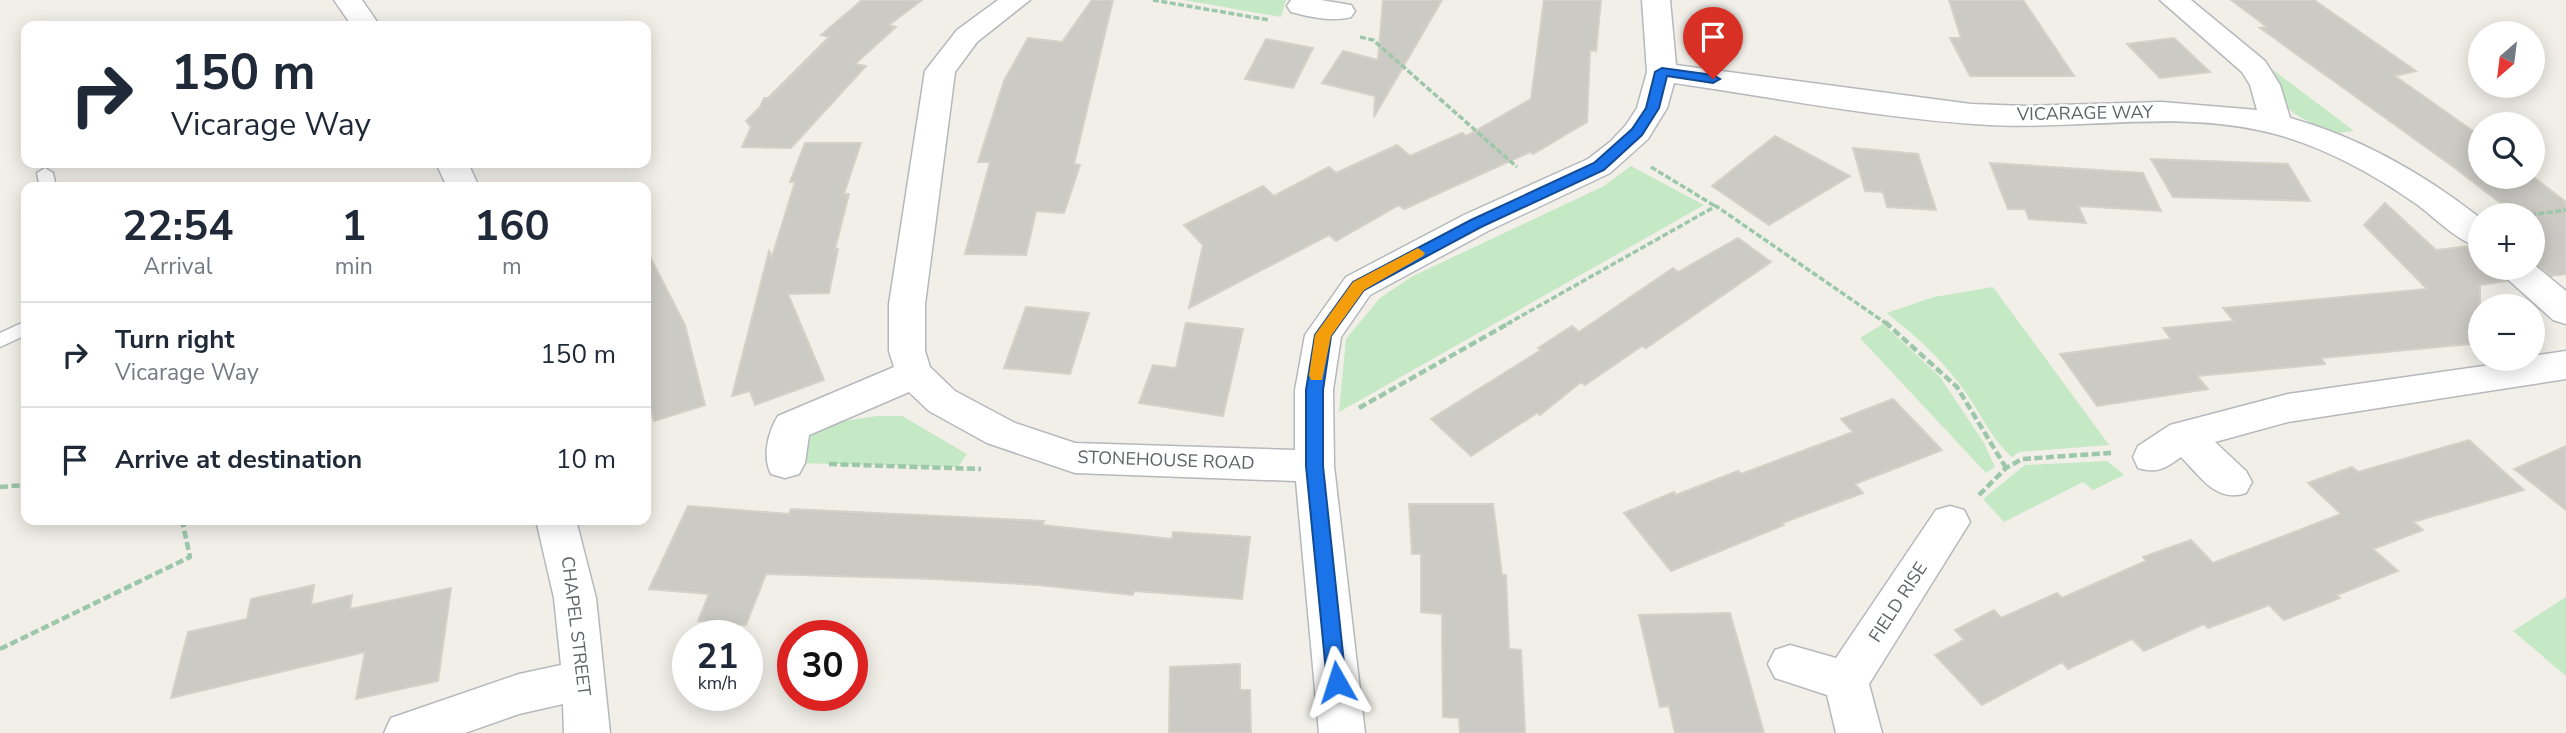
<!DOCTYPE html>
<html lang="en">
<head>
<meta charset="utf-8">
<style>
  :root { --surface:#fff; --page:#f6f6f7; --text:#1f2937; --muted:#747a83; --line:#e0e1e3 }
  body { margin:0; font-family:"Nunito Sans",sans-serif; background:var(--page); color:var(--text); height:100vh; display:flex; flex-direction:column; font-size:26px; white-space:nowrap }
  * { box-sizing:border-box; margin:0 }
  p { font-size:23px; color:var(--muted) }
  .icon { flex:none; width:38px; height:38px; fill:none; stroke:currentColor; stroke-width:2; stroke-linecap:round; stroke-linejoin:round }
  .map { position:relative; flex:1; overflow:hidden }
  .drawer { position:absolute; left:21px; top:182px; width:630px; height:343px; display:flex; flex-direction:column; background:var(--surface); border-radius:14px; box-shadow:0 4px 18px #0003 }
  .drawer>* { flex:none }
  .guide { position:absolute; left:21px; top:21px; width:630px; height:147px; border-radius:14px; box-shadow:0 4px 18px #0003; background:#fff; color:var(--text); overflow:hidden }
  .needle { width:46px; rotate:208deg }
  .tools { position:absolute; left:2468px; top:21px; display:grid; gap:14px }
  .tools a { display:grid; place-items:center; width:77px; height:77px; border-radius:50%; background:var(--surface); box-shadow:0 4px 18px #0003; font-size:35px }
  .speed { position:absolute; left:672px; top:620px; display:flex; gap:14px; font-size:35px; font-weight:700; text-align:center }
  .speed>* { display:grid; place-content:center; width:91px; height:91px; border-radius:50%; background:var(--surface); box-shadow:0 4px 18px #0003; line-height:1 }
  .speed small { font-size:18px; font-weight:400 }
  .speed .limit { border:10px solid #d22; background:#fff; color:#111 }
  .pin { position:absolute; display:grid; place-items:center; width:60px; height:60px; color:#fff; margin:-72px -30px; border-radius:50% 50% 50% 0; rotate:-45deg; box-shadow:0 0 7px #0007 }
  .pin .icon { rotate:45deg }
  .me { position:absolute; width:77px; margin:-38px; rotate:354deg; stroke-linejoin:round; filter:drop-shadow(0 0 5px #0008) }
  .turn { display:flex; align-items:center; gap:24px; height:147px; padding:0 35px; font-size:32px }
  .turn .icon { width:91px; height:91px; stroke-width:2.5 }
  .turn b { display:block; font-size:49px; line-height:60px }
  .eta { display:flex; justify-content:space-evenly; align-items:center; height:119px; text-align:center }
  .eta b { font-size:42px; font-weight:700; line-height:49px }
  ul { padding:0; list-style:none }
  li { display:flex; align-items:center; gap:21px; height:105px; padding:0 35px; border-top:2px solid var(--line) }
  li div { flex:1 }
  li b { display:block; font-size:26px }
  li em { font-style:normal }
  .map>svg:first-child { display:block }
  .green { fill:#c5e8c5 }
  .building { fill:#cccac5; stroke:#d6d1c6; stroke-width:2 }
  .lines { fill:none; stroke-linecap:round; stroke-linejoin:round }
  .lane-casing { stroke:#b5b8bc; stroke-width:3 }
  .street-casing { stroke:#b5b8bc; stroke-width:3 }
  .path-far1 { stroke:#9cc7a9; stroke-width:3.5; stroke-dasharray:6 2.5; stroke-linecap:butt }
  .path { stroke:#9cc7a9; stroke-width:4.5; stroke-dasharray:8 3.5; stroke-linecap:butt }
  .lane { fill:#fff; fill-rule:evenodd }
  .street { fill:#fff; fill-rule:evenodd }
  .route { fill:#1a73e8; stroke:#114b97; stroke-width:2 }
  .slow { fill:#f59e0b }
  .labels { text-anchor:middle; stroke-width:5; stroke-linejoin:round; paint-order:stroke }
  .street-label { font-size:18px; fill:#5f6368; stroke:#fff }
</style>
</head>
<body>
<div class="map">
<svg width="2566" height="733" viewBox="0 0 2566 733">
  <rect width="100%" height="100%" fill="#f1efe8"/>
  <path class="green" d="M1184 0H1286L1281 17Z
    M2273 70 2354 131 2330 134 2295 114 2285 106Z
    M1631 166 1704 205 1339 412 1346 339 1380 298 1413 276 1604 186Z
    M1993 287 2109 445 2019 452 2012 457C1990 438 1979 409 1961 386 1940 357 1914 335 1887 313L1934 297Z
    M1883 324 1940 377 1984 443 1995 467 1986 473 1860 338Z
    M877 416H902L967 454 958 467 796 463 811 433 838 422Z
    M2107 461 2124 475 2093 490 2083 482 2004 522 1983 499 2025 465Z
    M2566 597V676L2513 631Z"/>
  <path class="building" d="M862 0H922L889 25 896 27 855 64 866 66 791 148 742 147 751 127 746 121 760 107 764 98H768L829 37 821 35Z
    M1092 0H1113L1074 164 1080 165 1064 213 1036 211 1026 255 965 254 990 162H978L1004 81 1028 38 1062 42Z
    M1383 0H1442L1374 117 1375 96 1322 83 1343 51 1378 60Z
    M1544 0H1601L1596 51 1590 50 1587 122 1533 154 1530 152 1404 209 1399 205 1336 241 1329 235 1189 308 1203 245 1184 225 1263 186 1274 196 1329 167 1336 173 1397 145 1410 156 1462 133 1466 136 1531 99Z
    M1949 0H2023L2074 76H1970L1950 38H1961Z
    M2231 0H2314L2416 71 2395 76 2480 136V177L2532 176 2566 202V274L2551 276 2532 261V238L2543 237 2532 228V215H2516L2455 168 2260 28 2267 27Z
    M2174 38 2210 72 2160 78 2127 44Z
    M1266 39 1313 48 1293 88 1245 79Z
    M1775 136 1850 176 1769 225 1712 186Z
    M805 143H861L844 194H849L835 249H838L829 293 788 294 824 380 755 405 750 391 732 396 769 251 772 257 795 182H790Z
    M1853 148 1918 154 1936 210 1887 207 1883 192 1865 191Z
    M2151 159 2288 164 2310 201 2173 197Z
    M1990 163 2143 173 2161 211 2078 206 2086 223 2029 219 2025 209H2008Z
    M2385 203 2436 250 2469 246 2480 249V268H2496L2506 281 2480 285V343L2321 358 2325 364 2197 376 2208 389 2097 406 2060 354 2171 339 2163 328 2234 321 2223 308 2427 289 2364 225Z
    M1738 238 1771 262 1646 348 1642 346 1585 385 1581 382 1540 415 1537 413 1471 456 1431 419 1541 350 1538 348 1572 326 1579 332 1673 268 1678 272Z
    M646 249 685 325 705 405 654 421 646 389Z
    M1026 307 1089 313 1070 374 1004 368Z
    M1186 323 1243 329 1223 416 1139 403 1153 365 1176 368Z
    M1893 399 1942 450 1855 484 1863 493 1782 523 1784 525 1671 571 1624 513 1674 492 1676 495 1738 471 1741 474 1853 432 1841 419Z
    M2469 440 2524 490 2413 522 2423 530 2373 549 2398 571 2337 595 2340 598 2284 620 2269 605 2208 628 2204 624 2144 651 2132 639 2068 669 2062 662 1982 705 1935 655 1964 640 1955 630 1994 610 2001 618 2057 593 2062 598 2146 561 2143 557 2191 540 2213 563 2341 514 2308 483 2352 467 2358 472Z
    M2566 446V510L2514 469Z
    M1409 504H1493L1502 575H1506L1509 649 1521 650 1525 733H1460L1459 718 1443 717 1442 614 1421 612V554H1412Z
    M688 506 789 514 791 509 1044 521 1042 525 1172 539 1173 532 1250 537 1242 599 1134 591 1133 595 1038 585 935 579 766 574 746 625 698 621 709 594 649 589Z
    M314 585 311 605 352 595 350 609 451 588 438 681 356 699 365 652 171 698 188 632 247 619 251 599Z
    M1730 613 1764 733H1675L1669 706 1660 707 1639 615Z
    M1240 664V690H1250L1251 733H1169L1170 667Z"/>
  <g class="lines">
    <defs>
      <path id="lane" d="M45 168 53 173 56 187H40L37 173Z
        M26 321V335L0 347V333Z"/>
      <path id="street" d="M334 0H362L380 26H352Z
        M998 0H1030L977 42 955 72 925 304V351L930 367 955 391 1015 423 1075 443 1295 450V390L1305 335 1346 277 1464 215 1588 159 1610 142 1626 125 1637 108 1647 72 1642 0H1670L1676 65 1971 104 2027 106 2162 102 2257 110 2250 85 2242 72 2160 0H2191L2265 61 2280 85 2290 118C2359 137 2424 174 2480 218V247C2456 241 2435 217 2415 203 2369 171 2313 141 2258 130 2168 111 2079 130 1989 125 1883 119 1778 98 1674 83L1667 108 1648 139 1610 173 1488 231 1370 295 1341 337 1333 390 1334 466 1365 733H1319L1296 481 1075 473 987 443 929 411 909 392 809 435 805 463 799 474 785 478 771 474C762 457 768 432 778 416L894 367 889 351V304L925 71 957 30Z
        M1291 0H1321L1351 5 1355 11 1351 17C1333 22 1309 17 1291 12L1287 6Z
        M436 163H468L479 187H447Z
        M2532 263 2566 291V324L2553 320 2504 276 2499 268H2532Z
        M2566 351V379L2288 422 2215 442 2246 471 2252 482 2246 493C2216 503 2201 477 2181 457 2166 468 2157 474 2138 468L2133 457 2138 446 2170 425 2288 394 2532 359V356Z
        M1950 506 1964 510 1970 522 1869 684 1882 733H1836L1827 695 1775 678 1768 664 1775 650 1790 645 1836 658 1936 510Z
        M536 520H576L596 598 610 733H564L563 704 519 714 465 733H384L391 718 519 674 561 665 554 598Z"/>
    </defs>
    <use href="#lane" class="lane-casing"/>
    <use href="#street" class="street-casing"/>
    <path class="path-far1" d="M1153 0 1269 20
      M1360 37 1373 40 1517 167
      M1651 167 1715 206
      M2530 215 2566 210
      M1507 324 1716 206 1887 324"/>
    <path class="path" d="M1885 322 1957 387 2006 468
      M1359 408 1511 322
      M829 464 981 469
      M0 487 26 485
      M1979 495 2006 468 2022 459 2111 453
      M0 649 190 557 182 520"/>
    <use href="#lane" class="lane"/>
    <use href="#street" class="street"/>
  </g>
  <path class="route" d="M1662 68 1713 75 1720 79 1713 83 1667 76 1659 108 1642 135 1604 170 1481 227 1364 290 1331 336 1323 390V466L1346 682 1344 689 1337 691 1330 689 1327 682 1306 466V390L1315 335 1353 282 1471 220 1594 163 1632 129 1646 108 1655 72Z"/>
  <path class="slow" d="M1418 248 1425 253 1423 256 1364 290 1331 336 1322 380H1311L1309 375 1315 335 1353 282Z"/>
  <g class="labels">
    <g class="street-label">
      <text transform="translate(2085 113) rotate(-1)" y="6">VICARAGE WAY</text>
      <text transform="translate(1166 460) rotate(2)" y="6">STONEHOUSE ROAD</text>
      <text transform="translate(1898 602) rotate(-57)" y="6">FIELD RISE</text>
      <text transform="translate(576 626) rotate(83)" y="6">CHAPEL STREET</text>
    </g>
  </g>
</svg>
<div class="tools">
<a><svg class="needle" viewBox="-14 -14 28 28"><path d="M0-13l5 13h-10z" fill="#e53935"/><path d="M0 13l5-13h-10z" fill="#747a83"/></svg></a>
<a><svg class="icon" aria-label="search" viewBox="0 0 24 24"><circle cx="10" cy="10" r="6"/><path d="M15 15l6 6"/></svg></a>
<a>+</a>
<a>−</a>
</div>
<div class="speed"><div>21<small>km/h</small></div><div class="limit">30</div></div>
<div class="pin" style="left:1713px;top:79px;background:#d93025"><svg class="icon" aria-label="arrive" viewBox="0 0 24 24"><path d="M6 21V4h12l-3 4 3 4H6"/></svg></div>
<svg class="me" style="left:1337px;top:682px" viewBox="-20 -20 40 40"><path d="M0-17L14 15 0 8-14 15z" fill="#1a73e8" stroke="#fff" stroke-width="4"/></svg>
<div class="guide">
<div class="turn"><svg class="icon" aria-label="right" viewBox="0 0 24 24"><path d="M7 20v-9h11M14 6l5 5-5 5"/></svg><div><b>150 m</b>Vicarage Way</div></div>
</div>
<section class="drawer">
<div class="eta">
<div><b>22:54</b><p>Arrival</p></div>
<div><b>1</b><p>min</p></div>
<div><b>160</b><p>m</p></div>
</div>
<ul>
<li><svg class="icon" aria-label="right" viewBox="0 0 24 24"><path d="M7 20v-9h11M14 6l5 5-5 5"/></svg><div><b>Turn right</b><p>Vicarage Way</p></div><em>150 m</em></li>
<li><svg class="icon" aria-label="arrive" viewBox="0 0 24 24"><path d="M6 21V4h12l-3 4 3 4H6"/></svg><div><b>Arrive at destination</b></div><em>10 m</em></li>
</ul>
</section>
</div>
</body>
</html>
